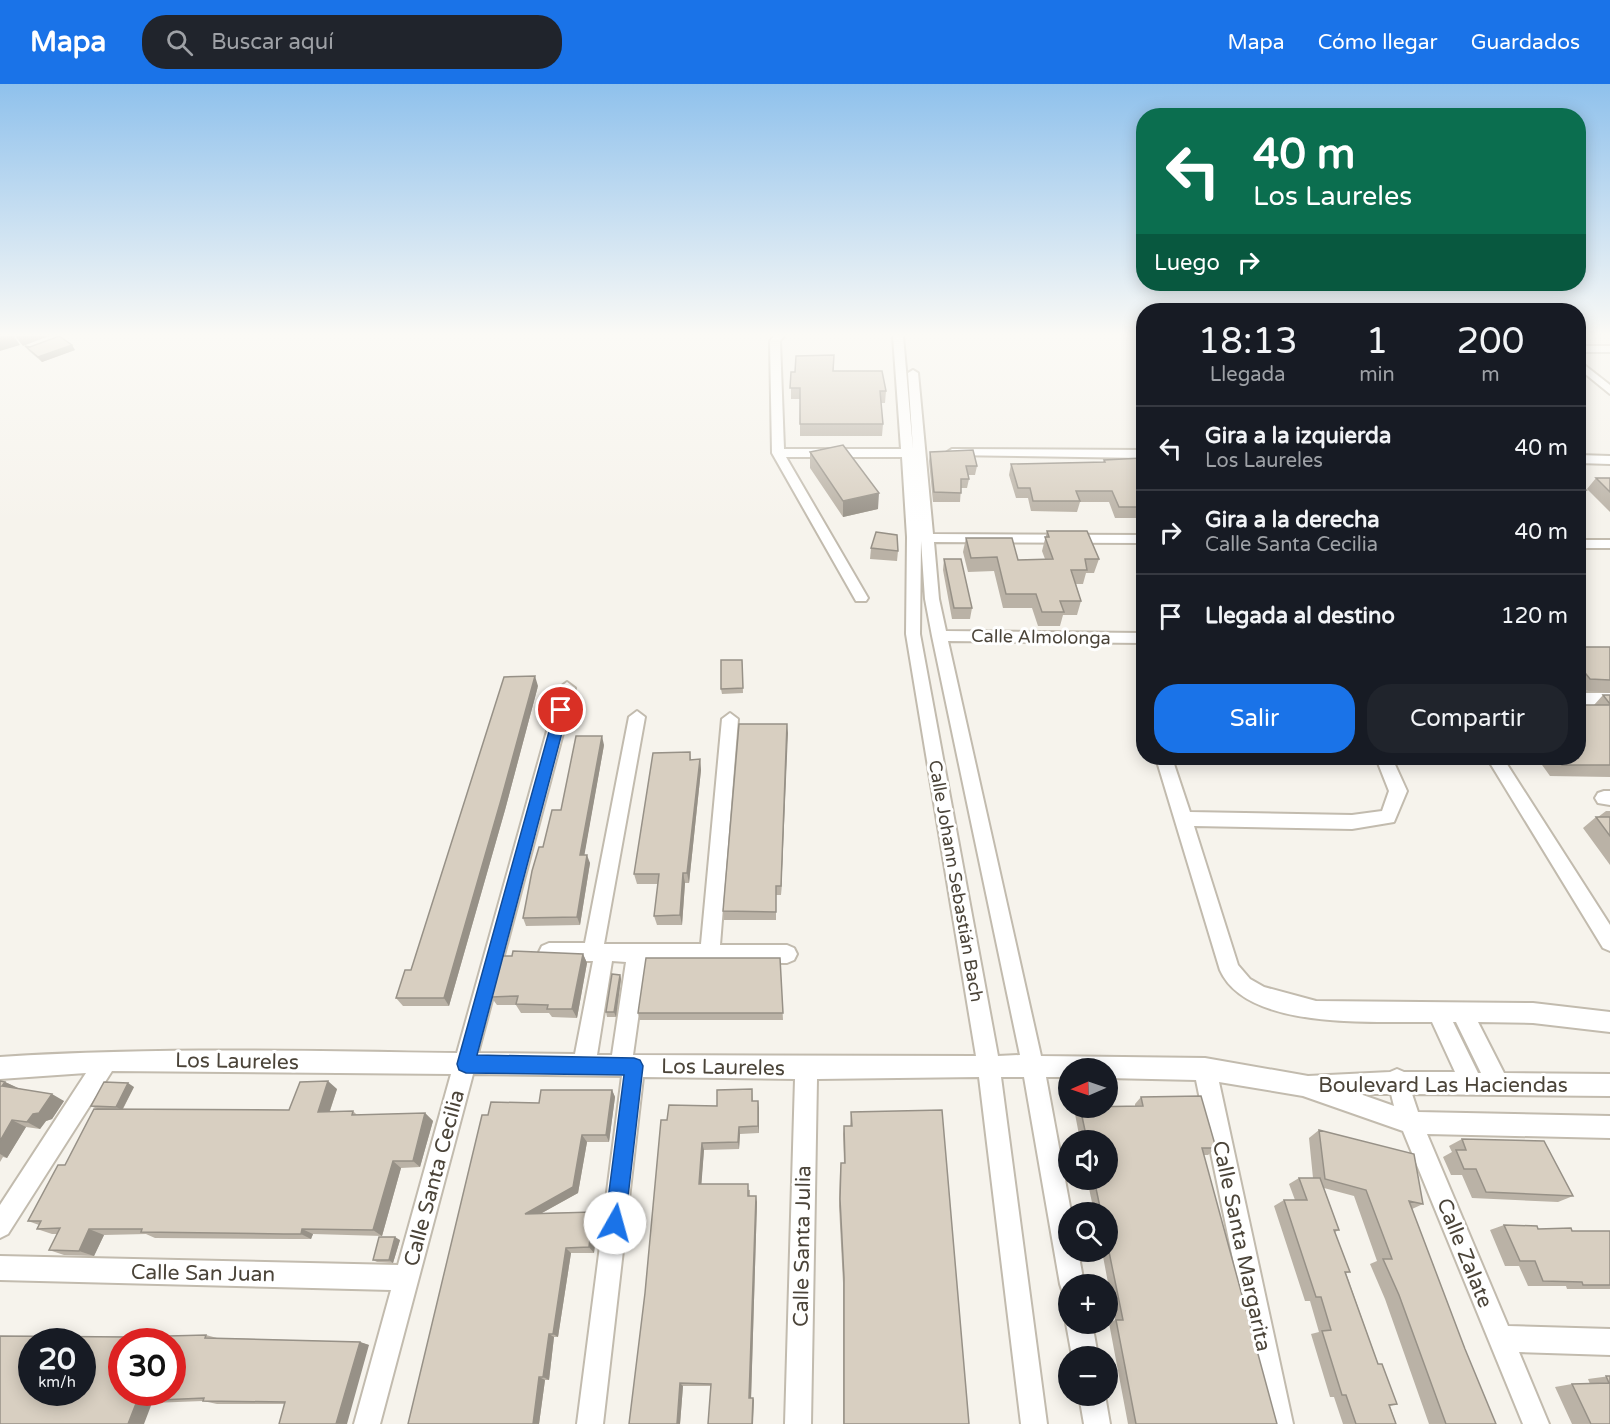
<!DOCTYPE html>
<html lang="es">
<head>
<meta charset="utf-8">
<style>
  :root { --surface:#171b24; --page:#20242c; --text:#f1f3f6; --muted:#9ea1a6; --line:#363941; --accent:#1a73e8 }
  body { margin:0; font-family:"Varela Round",sans-serif; background:var(--page); color:var(--text); height:100vh; display:flex; flex-direction:column; font-size:22px; white-space:nowrap }
  * { box-sizing:border-box; margin:0 }
  p { font-size:20px; color:var(--muted) }
  .icon { flex:none; width:33px; height:33px; fill:none; stroke:currentColor; stroke-width:2; stroke-linecap:round; stroke-linejoin:round }
  .map { position:relative; flex:1; overflow:hidden }
  .details { position:absolute; left:1136px; top:219px; width:450px; height:462px; display:flex; flex-direction:column; background:var(--surface); border-radius:24px; box-shadow:0 3px 15px #0003 }
  .details>* { flex:none }
  .guide { position:absolute; left:1136px; top:24px; width:450px; height:183px; border-radius:24px; box-shadow:0 3px 15px #0003; background:#0b6e4f; color:#fff; overflow:hidden }
  .needle { width:39px; rotate:268deg }
  .buttons { position:absolute; left:1058px; top:974px; display:grid; gap:12px }
  .buttons a { display:grid; place-items:center; width:60px; height:60px; border-radius:50%; background:var(--surface); box-shadow:0 3px 15px #0003; font-size:30px }
  .speed { position:absolute; left:18px; top:1244px; display:flex; gap:12px; font-size:30px; font-weight:700; text-align:center }
  .speed>* { display:grid; place-content:center; width:78px; height:78px; border-radius:50%; background:var(--surface); box-shadow:0 3px 15px #0003; line-height:1 }
  .speed small { font-size:15px; font-weight:400 }
  .speed .limit { border:9px solid #d22; background:#fff; color:#111 }
  .pin { position:absolute; display:grid; place-items:center; width:51px; height:51px; color:#fff; margin:-26px; border:3px solid #fff; border-radius:50%; box-shadow:0 2px 6px #0007 }
  .me { position:absolute; width:66px; margin:-33px; rotate:7deg; stroke-linejoin:round; filter:drop-shadow(0 0 4px #0008) }
  .turn { display:flex; align-items:center; gap:21px; height:126px; padding:0 18px; font-size:27px }
  .turn .icon { width:78px; height:78px; stroke-width:2.5 }
  .turn b { display:block; font-size:42px; line-height:51px }
  .then { display:flex; align-items:center; height:57px; padding:0 18px; background:#0003; gap:12px; font-size:22px }
  .eta { display:flex; justify-content:space-evenly; align-items:center; height:102px; text-align:center }
  .eta b { font-size:36px; font-weight:600; line-height:42px }
  .primary-button { display:flex; gap:12px; margin-top:auto; padding:12px 18px }
  .primary-button a { flex:1; height:69px; border-radius:24px; background:var(--accent); color:#fff; font-size:24px; font-weight:600; line-height:69px; text-align:center }
  .primary-button a+a { background:var(--page); color:var(--text) }
  ul { padding:0; list-style:none }
  li { display:flex; align-items:center; gap:18px; height:84px; padding:0 18px; border-top:2px solid var(--line) }
  li div { flex:1 }
  li b { display:block; font-size:22px }
  li em { font-style:normal }
  header { display:flex; align-items:center; gap:36px; box-sizing:border-box; height:84px; padding:0 30px; background:var(--accent); color:#fff }
  header strong { font-size:28px }
  nav { display:flex; gap:33px; margin-inline-start:auto; font-size:21px }
  .search { width:420px; height:54px; background:var(--page); display:flex; align-items:center; gap:15px; box-sizing:border-box; padding:0 21px; border-radius:24px; color:var(--muted); font-size:22px }
  .map>svg:first-child { display:block }
  .lines { fill:none; stroke-linecap:round; stroke-linejoin:round }
  .minor-casing { stroke:#c2bbae; stroke-width:4 }
  .minor { fill:#fff; fill-rule:evenodd }
  .wall { fill:#bab2a6 }
  .shaded-wall { fill:#979187 }
  .building { fill:#d8cfc1; stroke:#979187; stroke-width:1.5; fill-rule:evenodd }
  .route { fill:#1a73e8; stroke:#114b97; stroke-width:1.5 }
  .labels { text-anchor:middle; stroke-width:6; stroke-linejoin:round; paint-order:stroke }
  .street-label { font-size:18px; fill:#4b4439; stroke:#fff }
  .near-street-label { font-size:21px; fill:#4b4439; stroke:#fff }
</style>
</head>
<body>
<header>
<strong>Mapa</strong>
<div class="search"><svg class="icon" aria-label="search" viewBox="0 0 24 24"><circle cx="10" cy="10" r="6"/><path d="M15 15l6 6"/></svg>Buscar aquí</div>
<nav><a>Mapa</a><a>Cómo llegar</a><a>Guardados</a></nav>
</header>
<div class="map">
<svg width="1610" height="1340" viewBox="0 0 1610 1340">
  <rect width="100%" height="100%" fill="#f6f3ec"/>
  <g class="lines">
    <defs>
      <path id="minor" d="M774 252H784L780 257 784 365H901L893 252H903L913 365 908 289 913 286 918 289 933 450 1143 451V459L934 458 939 515 946 547 1143 549V559L948 557 1041 972 1205 974 1308 992 1390 988 1397 985 1404 988H1455L1432 938C1376 937 1247 947 1220 886L1156 674H1172L1190 728 1352 731 1382 727 1389 707 1376 674H1392L1407 707 1394 738 1352 745 1194 742 1238 881 1250 895 1264 903 1316 917 1533 919 1610 928V948L1533 939 1478 938 1504 989 1610 990V1012L1412 1010 1418 1028 1610 1032V1054L1427 1050 1508 1242 1610 1245V1271L1519 1268 1549 1340H1523L1403 1047 1303 1012 1219 998 1293 1340H1267L1196 996 1107 994V984H1068V993H1046L1071 1128H1068V1167H1078L1084 1200H1068V1211L1063 1209 1060 1200 1024 993H1001L1047 1340H1021L979 993 817 995 811 1340H785L795 995 643 993 603 1340H577L622 992 473 990 380 1340H354L391 1206 0 1196V1172L398 1181 451 990 112 987 8 1150 0 1154V1121L86 989 0 995V973C153 963 304 967 457 969L559 604 567 598 575 604 478 969 575 970 593 877H549L542 874 539 868 542 862 549 859H585L629 633 637 627 645 633 604 860H701L722 635 730 629 738 635 720 861H787L794 864 797 870 794 876 787 879 646 878 633 971 976 972 906 550 907 453 902 373H786L868 514 866 517H856L772 369 770 257ZM921 457 925 515 932 552 1020 971 998 972 920 550ZM612 877 626 878 612 971H597ZM1453 938H1456L1481 989H1478ZM1360 1010H1391L1394 1022Z
        M1578 262H1610V268H1578Z
        M1578 276 1610 301V310L1578 284Z
        M952 365 1143 366V374L948 371 946 369Z
        M1578 371 1610 372V380L1578 379Z
        M1578 456H1610V464H1578Z
        M1578 609H1610V621H1578Z
        M1487 674H1503L1610 841V867L1603 864Z
        M1604 707H1610V721L1598 719 1595 714 1598 709Z
        M1068 1235V1239H1092L1098 1272H1072L1066 1239Z
        M1079 1311H1105L1110 1340H1084Z"/>
    </defs>
    <use href="#minor" class="minor-casing"/>
    <use href="#minor" class="minor"/>
  </g>
  <path class="wall" d="M25 262 75 266 42 278 29 267Z
    M834 287 886 307 885 319H881L883 340 882 352H800V315H791V288Z
    M810 368 878 425 843 433 810 384Z
    M930 368 977 382 975 391H968L969 395 967 404H961L960 418H933L929 377Z
    M1143 374V434H1115L1109 418H1080L1077 428 1031 427 1028 414H1016L1009 391 1011 380 1103 378 1104 376Z
    M1596 394H1610V428L1587 405Z
    M1578 398 1586 406 1580 413 1578 414Z
    M1047 447 1099 475 1094 489H1086L1083 500H1076L1081 517 1077 531H1063L1060 542H1038L1032 524H1003L994 487 968 488 963 468 966 454 1018 476 1045 475 1042 467Z
    M871 464 898 467 897 477 870 475Z
    M944 475 972 524 970 535H952L943 486Z
    M1578 563H1610V609L1578 606Z
    M742 576 743 609 722 610 721 605Z
    M538 602 505 726 449 922H403L396 914 411 886Z
    M1603 611H1610V693L1550 692 1537 674H1578L1594 621Z
    M787 640 781 811H776V836H724L723 827Z
    M604 661 584 771 590 779 580 841 526 842 523 834 543 763 561 726Z
    M690 668 691 676 700 675 701 686 689 799H685L682 841H657L654 832 658 800H637L634 790Z
    M1606 727H1610V781L1583 744 1596 733H1598Z
    M583 870 587 879 577 934 552 933 549 929H521L516 921H497L491 913Z
    M780 874 783 936H640L638 929Z
    M620 891 621 895 616 933H607L606 928Z
    M0 997 5 998 18 1004 64 1017 52 1035 46 1037 40 1045 26 1043 7 1074 3 1073 0 1078Z
    M134 1003 123 1025 289 1026 337 1005 330 1027H353L357 1031 425 1029 433 1037 420 1083 401 1084 382 1152 313 1150 311 1155H294L155 1154 146 1150 104 1151 94 1172 64 1171 49 1166 57 1150H52L37 1145 39 1141 28 1137 65 1081 97 1025 91 1022Z
    M752 1005 753 1017 759 1024V1049L740 1050 739 1065 704 1066 701 1100 750 1106V1112L757 1118 751 1314 754 1316 711 1302H683L680 1340 667 1036 717 1022Z
    M612 1006 615 1013 609 1058H587L578 1109 542 1129 593 1128 598 1134 594 1169H571L558 1253H554L549 1296H545L539 1340H408L488 1031 539 1019Z
    M1141 1013 1216 1064 1208 1071H1203L1277 1340H1128L1109 1239 1115 1236 1102 1167H1107V1128H1094L1087 1095H1107V1056H1080L1075 1030 1079 1023 1135 1022V1020Z
    M851 1028 969 1340H843V1199L839 1122 840 1086 841 1079H844L843 1050 844 1042H850Z
    M1319 1046 1423 1120 1412 1125 1465 1265 1496 1340H1429L1385 1215 1370 1180 1377 1177 1354 1112 1324 1104 1339 1146 1335 1148 1350 1188 1346 1189 1378 1280 1397 1320 1390 1322 1396 1340H1343L1334 1313H1330L1311 1250 1319 1248 1310 1217H1305L1274 1122 1284 1116H1295L1289 1100 1299 1094H1313L1309 1054Z
    M1462 1055 1573 1112 1558 1118 1472 1114 1462 1091H1451L1443 1073 1452 1068 1449 1062Z
    M1504 1141 1538 1145 1572 1147H1610V1205H1567L1566 1202H1528L1519 1182H1505L1490 1146Z
    M400 1156 393 1179 377 1178 373 1176Z
    M206 1251 217 1254 360 1258 369 1261 284 1320H217L203 1317 152 1319 0 1340 130 1253Z
    M1610 1292V1340H1572L1555 1303 1572 1300H1590L1588 1295Z"/>
  <path class="shaded-wall" d="M0 252H14L20 261 0 267Z
    M15 252H49L23 262Z
    M72 261 75 266 42 278 38 273Z
    M879 409 878 425 843 433V417Z
    M535 592 538 602 505 726 449 922 444 914Z
    M787 640 788 649 781 811V802Z
    M602 652 604 661 583 779 580 771Z
    M700 675 701 686 689 799 687 789Z
    M587 771 590 779 580 841 577 833Z
    M683 789 685 799 682 841 680 831Z
    M583 870 587 879 577 934 572 925Z
    M620 891 621 895 616 933 614 928Z
    M328 997 337 1005 327 1035 318 1028Z
    M5 998 18 1004 2 1002Z
    M128 999 134 1003 122 1026 116 1023Z
    M612 1006 615 1013 609 1058 606 1051Z
    M52 1010 64 1017 52 1035 46 1037 40 1045 27 1038 33 1030Z
    M758 1017 759 1024V1049L758 1042Z
    M425 1029 433 1037 420 1083 413 1077Z
    M12 1036 26 1043 7 1074 0 1070V1057Z
    M739 1043 740 1050 739 1065 738 1058Z
    M582 1051 587 1058 578 1109 531 1135 525 1130Z
    M702 1059 704 1066 701 1106 699 1100Z
    M393 1077 401 1084 382 1152 373 1146Z
    M756 1112 757 1118 751 1316 749 1314Z
    M593 1128 598 1134 594 1169 589 1163Z
    M89 1145 104 1151 94 1172 79 1167Z
    M302 1145 313 1150 311 1155 301 1150Z
    M395 1153 400 1156 393 1179 389 1176Z
    M566 1164 571 1169 558 1253 553 1250Z
    M549 1250 554 1253 549 1296 543 1293Z
    M360 1258 369 1261 347 1340H336Z
    M539 1293 545 1296 539 1340H533Z
    M680 1299 683 1302 680 1340H677Z
    M753 1314 754 1316 753 1340H752Z
    M137 1317 152 1319 144 1340H128Z"/>
  <path class="building" d="M59 252 72 261 38 273 25 262 30 263Z
    M834 271 833 287H882L886 307H880L883 340H800V304H790L791 288H795L796 272Z
    M843 361 879 409 843 417 810 368Z
    M973 366 977 382H966L969 395H961V409L934 408 930 368Z
    M1143 374V423H1119L1112 407H1076L1080 417H1033L1030 404H1018L1011 380 1105 378 1104 376Z
    M1596 394H1610V408Z
    M1578 398 1586 406H1578Z
    M1047 447H1087L1099 475H1085L1087 486H1071L1081 517H1060L1064 528H1042L1036 510H1006L997 473 971 474 966 454H1012L1018 476 1053 475 1045 453H1049Z
    M876 448 897 451 898 467 871 464Z
    M944 475H961L972 524H954Z
    M1578 563H1610V596L1590 595 1582 585H1578Z
    M721 576H742L743 604 721 605Z
    M535 592 501 716 444 914H396L405 886H411L504 593Z
    M1603 611H1610V620Z
    M1578 621H1610V681H1562L1557 674H1578Z
    M739 640H787L781 802H776V828L723 827Z
    M576 652H602L580 771H587L577 833 523 834 532 787 539 763H543L552 726H561Z
    M690 668V676L700 675 687 789H683L680 831 654 832 659 790H634L653 669Z
    M1596 733H1610V752Z
    M513 867 583 870 572 925H547L548 921 516 920 518 912 491 913 500 872H512Z
    M646 874H780L783 929H638Z
    M612 890 620 891 614 928H606Z
    M0 997 5 998 2 1002 52 1010 39 1029 33 1030 27 1038 12 1036 0 1057Z
    M328 997 318 1028 353 1027 352 1031 425 1029 413 1077H393L373 1146 302 1145 301 1150H284L141 1148 142 1145H89L79 1167 49 1166 60 1144 37 1145 41 1137H28L58 1081H65L94 1025 289 1026 300 998Z
    M104 998 128 999 116 1023 91 1022Z
    M752 1005V1017H758V1042L739 1043 738 1058 702 1059 699 1100H748V1112H756L749 1314H753L752 1340H708L711 1300 680 1299 677 1340H629L645 1209 661 1036H667L669 1021 717 1022V1006Z
    M541 1006H612L606 1051H582L573 1103 525 1130 593 1128 589 1163 566 1164 553 1250H549L543 1293H539L533 1340H408L482 1031H488L491 1018 539 1019Z
    M1201 1012 1216 1064H1202L1277 1340H1136L1116 1236H1123L1107 1158V1128H1101L1094 1095H1107V1056H1087L1080 1023 1143 1022 1141 1013Z
    M942 1026 969 1340H844V1194L840 1115 841 1079H845L844 1042H852L851 1028Z
    M1319 1046 1414 1070 1423 1120 1409 1117 1465 1265 1496 1340H1446L1399 1211 1383 1175H1392L1366 1106 1325 1095Z
    M1462 1055 1544 1057 1573 1112 1486 1108 1476 1085H1464L1456 1066H1466Z
    M1299 1094H1320L1339 1146H1334L1350 1188H1345L1378 1280H1382L1397 1320 1389 1321 1396 1340H1356L1346 1311H1342L1322 1247 1331 1246 1321 1213H1316L1284 1116H1307Z
    M1504 1141 1537 1142 1538 1145 1571 1144 1572 1147H1610V1201H1583L1582 1198 1543 1197 1535 1177H1520Z
    M379 1153H395L389 1176H373Z
    M206 1251 205 1254 360 1258 336 1340H279L285 1318 203 1317 204 1314 137 1317 128 1340H0V1252L130 1253ZM32 1257H82V1308H32ZM122 1257H172V1308H122Z
    M1606 1292H1610V1340H1591L1572 1300 1609 1299Z"/>
  <linearGradient id="sky" x2="0" y2="1"><stop stop-color="#8fc1ec"/><stop offset="0.57" stop-color="#fbfaf6"/><stop offset="1" stop-color="#fbfaf6" stop-opacity="0"/></linearGradient>
  <rect width="1610" height="440" fill="url(#sky)"/>
  <path class="route" d="M561 621 568 626 477 971 634 974 640 976 643 982 625 1139 622 1146 615 1149 608 1146 605 1139 624 991 466 989 459 986 457 980 555 626Z"/>
  <g class="labels">
    <g class="street-label">
      <text transform="translate(1041 553) rotate(1)" y="6">Calle Almolonga</text>
      <text transform="translate(956 797) rotate(80)" y="6">Calle Johann Sebastián Bach</text>
    </g>
    <g class="near-street-label">
      <text transform="translate(237 977) rotate(1)" y="7">Los Laureles</text>
      <text transform="translate(723 983) rotate(1)" y="7">Los Laureles</text>
      <text x="1443" y="1008">Boulevard Las Haciendas</text>
      <text transform="translate(434 1094) rotate(-75)" y="7">Calle Santa Cecilia</text>
      <text transform="translate(802 1162) rotate(-89)" y="7">Calle Santa Julia</text>
      <text transform="translate(1242 1162) rotate(78)" y="7">Calle Santa Margarita</text>
      <text transform="translate(1465 1169) rotate(68)" y="7">Calle Zalate</text>
      <text transform="translate(203 1189) rotate(1)" y="7">Calle San Juan</text>
    </g>
  </g>
</svg>
<div class="buttons">
<a><svg class="needle" viewBox="-14 -14 28 28"><path d="M0-13l5 13h-10z" fill="#e53935"/><path d="M0 13l5-13h-10z" fill="#9ea1a6"/></svg></a>
<a><svg class="icon" aria-label="sound" viewBox="0 0 24 24"><path d="M4 9h4l5-4v14l-5-4H4zM17 9q2 3 0 6"/></svg></a>
<a><svg class="icon" aria-label="search" viewBox="0 0 24 24"><circle cx="10" cy="10" r="6"/><path d="M15 15l6 6"/></svg></a>
<a>+</a>
<a>−</a>
</div>
<div class="speed"><div>20<small>km/h</small></div><div class="limit">30</div></div>
<div class="pin" style="left:561px;top:626px;background:#d93025"><svg class="icon" aria-label="arrive" viewBox="0 0 24 24"><path d="M6 21V4h12l-3 4 3 4H6"/></svg></div>
<svg class="me" style="left:615px;top:1139px" viewBox="-20 -20 40 40"><circle r="19" fill="#fff"/><path d="M0-13L10 11 0 6-10 11z" fill="#1a73e8"/></svg>
<div class="guide">
<div class="turn"><svg class="icon" aria-label="left" viewBox="0 0 24 24"><path d="M17 20v-9H6M10 6l-5 5 5 5"/></svg><div><b>40 m</b>Los Laureles</div></div>
<div class="then">Luego<svg class="icon" aria-label="right" viewBox="0 0 24 24"><path d="M7 20v-9h11M14 6l5 5-5 5"/></svg></div>
</div>
<section class="details">
<div class="eta">
<div><b>18:13</b><p>Llegada</p></div>
<div><b>1</b><p>min</p></div>
<div><b>200</b><p>m</p></div>
</div>
<ul>
<li><svg class="icon" aria-label="left" viewBox="0 0 24 24"><path d="M17 20v-9H6M10 6l-5 5 5 5"/></svg><div><b>Gira a la izquierda</b><p>Los Laureles</p></div><em>40 m</em></li>
<li><svg class="icon" aria-label="right" viewBox="0 0 24 24"><path d="M7 20v-9h11M14 6l5 5-5 5"/></svg><div><b>Gira a la derecha</b><p>Calle Santa Cecilia</p></div><em>40 m</em></li>
<li><svg class="icon" aria-label="arrive" viewBox="0 0 24 24"><path d="M6 21V4h12l-3 4 3 4H6"/></svg><div><b>Llegada al destino</b></div><em>120 m</em></li>
</ul>
<div class="primary-button"><a>Salir</a><a>Compartir</a></div>
</section>
</div>
</body>
</html>
